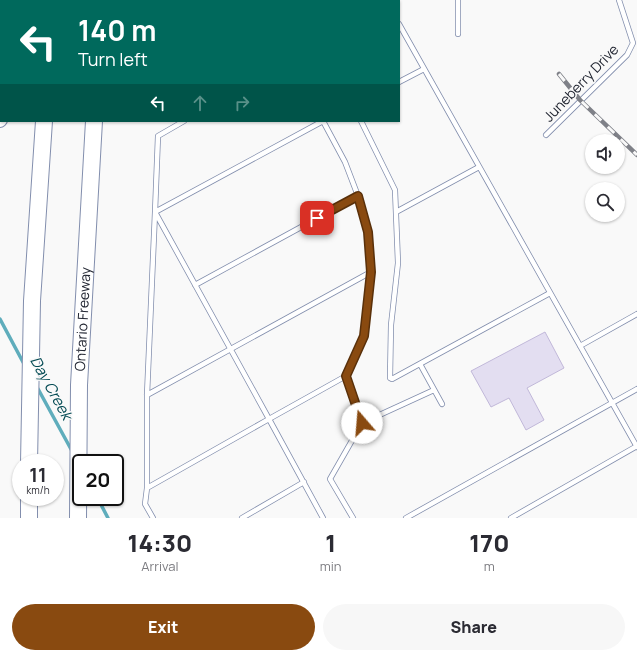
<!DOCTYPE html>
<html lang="en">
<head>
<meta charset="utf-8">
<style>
  :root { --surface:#fff; --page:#f7f7f7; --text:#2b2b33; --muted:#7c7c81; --accent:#894a10 }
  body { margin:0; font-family:Manrope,sans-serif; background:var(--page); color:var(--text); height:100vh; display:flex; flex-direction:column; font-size:15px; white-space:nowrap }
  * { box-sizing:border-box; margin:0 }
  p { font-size:13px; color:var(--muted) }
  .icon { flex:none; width:22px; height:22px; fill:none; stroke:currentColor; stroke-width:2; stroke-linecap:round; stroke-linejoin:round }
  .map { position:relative; height:518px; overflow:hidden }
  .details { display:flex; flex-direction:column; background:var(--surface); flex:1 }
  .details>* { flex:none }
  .banner { position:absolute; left:0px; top:0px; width:400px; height:122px; box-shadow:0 1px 3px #0004; background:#00695c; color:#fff; overflow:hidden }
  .tools { position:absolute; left:585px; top:134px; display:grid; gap:8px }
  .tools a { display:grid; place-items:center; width:40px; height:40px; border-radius:50%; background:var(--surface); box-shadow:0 1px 3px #0004; font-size:20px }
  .speed { position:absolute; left:12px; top:454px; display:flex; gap:8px; font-size:20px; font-weight:700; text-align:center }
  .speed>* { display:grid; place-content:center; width:52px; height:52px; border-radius:50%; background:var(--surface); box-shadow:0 1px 3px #0004; line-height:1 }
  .speed small { font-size:10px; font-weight:400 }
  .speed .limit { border:2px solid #111; border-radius:6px; background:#fff; color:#111 }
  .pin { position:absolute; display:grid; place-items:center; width:34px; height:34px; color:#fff; margin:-17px; border-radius:8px; box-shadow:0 2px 6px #0006 }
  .me { position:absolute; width:44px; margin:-22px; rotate:342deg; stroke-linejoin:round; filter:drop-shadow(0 0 3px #0008) }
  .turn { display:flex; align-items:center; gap:14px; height:84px; padding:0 12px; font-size:18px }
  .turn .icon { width:52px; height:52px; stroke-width:2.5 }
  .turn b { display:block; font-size:28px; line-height:34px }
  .lanes { display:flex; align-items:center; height:38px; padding:0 12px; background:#0003; justify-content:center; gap:20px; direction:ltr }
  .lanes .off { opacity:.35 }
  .eta { display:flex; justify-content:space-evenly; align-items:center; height:68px; text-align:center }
  .eta b { font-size:24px; font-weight:800; line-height:28px }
  .action { display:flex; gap:8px; margin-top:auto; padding:8px 12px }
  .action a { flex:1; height:46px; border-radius:24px; background:var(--accent); color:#fff; font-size:16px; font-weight:800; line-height:46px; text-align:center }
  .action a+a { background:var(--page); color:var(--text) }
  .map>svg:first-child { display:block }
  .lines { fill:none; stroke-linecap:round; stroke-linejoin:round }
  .stream { stroke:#5fadbc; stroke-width:3.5 }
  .building { fill:#e3def1; stroke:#c1b8d9 }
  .lane-casing { stroke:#828ead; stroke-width:6 }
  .secondary-casing { stroke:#828ead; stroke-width:14 }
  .highway-casing { stroke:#828ead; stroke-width:18 }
  .lane { stroke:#fff; stroke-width:4.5 }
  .secondary { stroke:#fff; stroke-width:12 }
  .highway { stroke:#fff; stroke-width:16 }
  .rail-casing { stroke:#7f8188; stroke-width:4.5 }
  .rail { stroke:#f9f9f9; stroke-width:3; stroke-dasharray:9; stroke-linecap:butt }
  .route-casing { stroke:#59300a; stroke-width:10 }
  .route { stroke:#894a10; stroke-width:7 }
  .labels { text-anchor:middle; stroke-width:3; stroke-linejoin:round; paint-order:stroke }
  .street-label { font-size:14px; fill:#232733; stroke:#f9f9f9 }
  .water-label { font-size:15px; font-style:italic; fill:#044b54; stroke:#f9f9f9 }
</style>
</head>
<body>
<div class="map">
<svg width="637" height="518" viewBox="0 0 637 518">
  <rect width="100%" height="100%" fill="#f9f9f9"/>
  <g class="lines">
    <path class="stream" d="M0 319 24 364
      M37 387 72 451
      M97 497 108 518"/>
  </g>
  <path class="building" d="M545 332 564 368 527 388 544 420 526 430 509 398 491 407 471 371Z"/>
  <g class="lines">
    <defs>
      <path id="lane" d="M262 0V1
        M386 0 387 1
        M399 24 637 447
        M458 34V0
        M399 82 424 69
        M184 121 158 136 155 212 269 419 346 376 364 335 371 272 368 232 358 196 345 162 323 121
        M323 121 155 212 147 395V488L269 419 323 518
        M361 121 395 190 398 263 391 325 390 378 392 379 550 293
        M546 135 627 55 633 43 619 0
        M396 212 479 167
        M195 285 358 196
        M580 346 637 314
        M420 364 442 404
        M346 376 362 423
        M147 395 371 272
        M147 488 145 504 153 518
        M242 518 304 482
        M353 518 330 479 362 423 434 390
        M406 518 637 389
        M511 518 637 446"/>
      <path id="secondary" d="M216 1 218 0
        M0 121 1 120"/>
      <g id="highway">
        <path d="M55 1V0"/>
        <path d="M105 1V0"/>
        <path d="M29 463 32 301 44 121"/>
        <path d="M29 497V518"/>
        <path id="s1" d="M78 518 79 385 94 121"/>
      </g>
    </defs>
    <use href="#lane" class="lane-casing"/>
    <use href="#secondary" class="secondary-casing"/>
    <use href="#highway" class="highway-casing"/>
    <use href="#lane" class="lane"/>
    <use href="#secondary" class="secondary"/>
    <use href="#highway" class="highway"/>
    <defs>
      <path id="rail" d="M559 74 580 100 637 155"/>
    </defs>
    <use href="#rail" class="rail-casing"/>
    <use href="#rail" class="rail"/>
  </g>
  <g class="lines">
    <defs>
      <path id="route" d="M317 218 358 196 368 232 371 272 364 336 346 376 362 423"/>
    </defs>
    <use href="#route" class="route-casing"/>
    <use href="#route" class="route"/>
  </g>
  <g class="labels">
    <g class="street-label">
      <text transform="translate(581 83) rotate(-46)" y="5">Juneberry Drive</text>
      <text dy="5" stroke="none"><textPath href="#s1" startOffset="199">Ontario Freeway</textPath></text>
    </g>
    <g class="water-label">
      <text transform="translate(51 388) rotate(61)" y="5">Day Creek</text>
    </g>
  </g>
</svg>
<div class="tools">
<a><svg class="icon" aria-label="sound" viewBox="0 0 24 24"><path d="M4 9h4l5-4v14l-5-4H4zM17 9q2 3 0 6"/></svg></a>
<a><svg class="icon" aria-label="search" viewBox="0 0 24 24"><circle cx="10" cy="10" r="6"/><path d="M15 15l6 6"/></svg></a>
</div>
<div class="speed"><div>11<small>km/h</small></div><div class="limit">20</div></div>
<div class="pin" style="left:317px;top:218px;background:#d93025"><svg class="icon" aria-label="arrive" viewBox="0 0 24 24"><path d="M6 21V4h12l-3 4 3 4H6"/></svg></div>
<svg class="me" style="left:362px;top:423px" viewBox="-20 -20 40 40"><circle r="19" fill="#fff"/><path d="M0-13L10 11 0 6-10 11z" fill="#894a10"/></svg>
<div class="banner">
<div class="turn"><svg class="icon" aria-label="left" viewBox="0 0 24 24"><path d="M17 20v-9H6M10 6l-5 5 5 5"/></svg><div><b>140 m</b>Turn left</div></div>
<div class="lanes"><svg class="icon" aria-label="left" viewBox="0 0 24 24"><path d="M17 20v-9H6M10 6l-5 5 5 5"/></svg><svg class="icon off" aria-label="ahead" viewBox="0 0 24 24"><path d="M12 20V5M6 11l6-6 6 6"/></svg><svg class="icon off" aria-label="right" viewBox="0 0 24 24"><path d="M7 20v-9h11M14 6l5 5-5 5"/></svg></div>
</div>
</div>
<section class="details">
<div class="eta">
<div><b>14:30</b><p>Arrival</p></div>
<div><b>1</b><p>min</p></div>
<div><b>170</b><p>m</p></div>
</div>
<div class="action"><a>Exit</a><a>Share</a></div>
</section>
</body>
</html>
